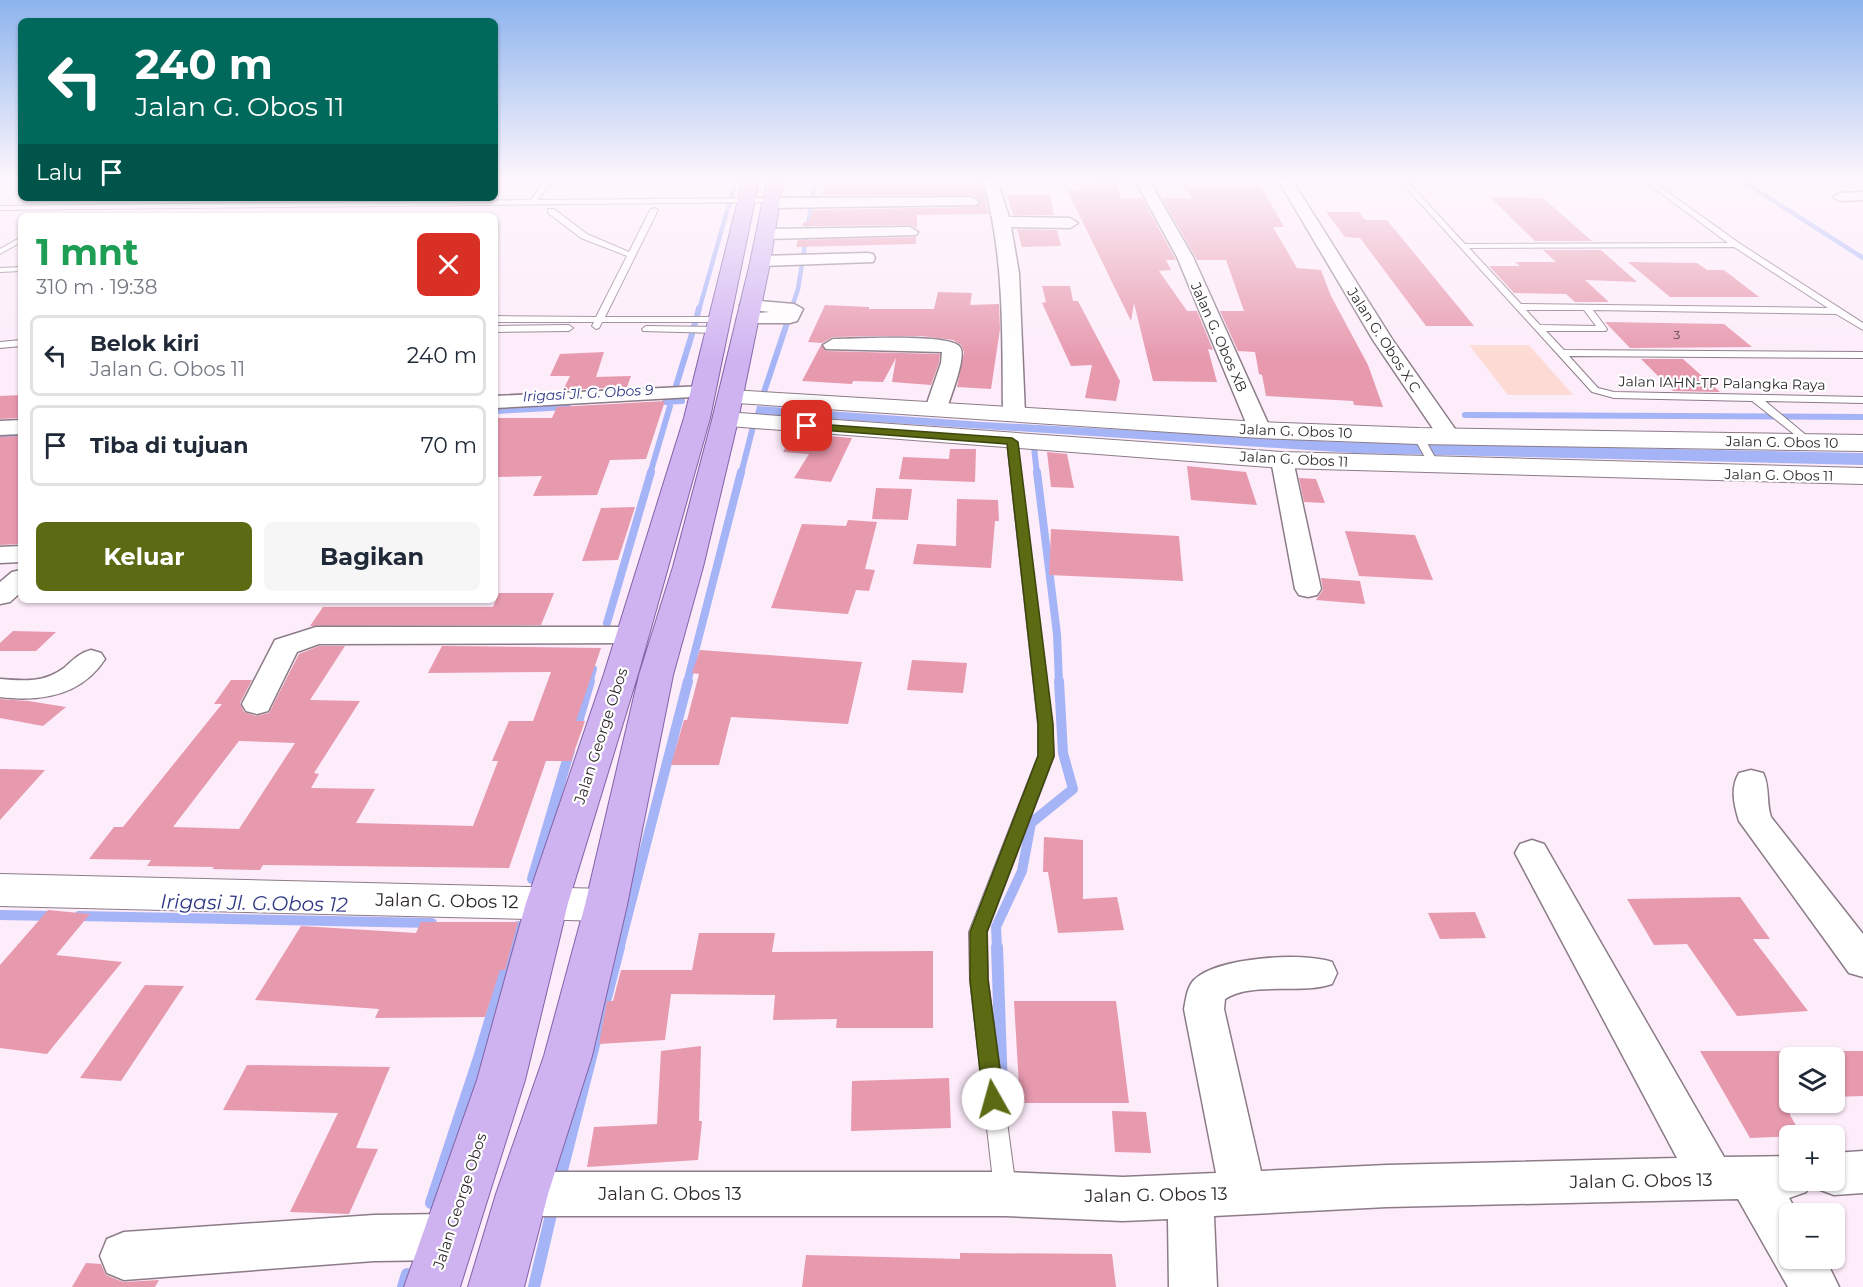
<!DOCTYPE html>
<html lang="id">
<head>
<meta charset="utf-8">
<style>
  :root { --surface:#fff; --page:#f6f6f7; --text:#1f2937; --muted:#747a83; --line:#e0e1e3; --accent:#5c6a13 }
  body { margin:0; font-family:Montserrat,sans-serif; background:var(--page); color:var(--text); height:100vh; display:flex; flex-direction:column; font-size:22px; white-space:nowrap }
  * { box-sizing:border-box; margin:0 }
  p { font-size:20px; color:var(--muted) }
  .icon { flex:none; width:33px; height:33px; fill:none; stroke:currentColor; stroke-width:2; stroke-linecap:round; stroke-linejoin:round }
  .map { position:relative; flex:1; overflow:hidden }
  .sheet { position:absolute; left:18px; top:213px; width:480px; height:390px; display:flex; flex-direction:column; background:var(--surface); border-radius:9px; box-shadow:0 2px 4px #0004 }
  .sheet>* { flex:none }
  .banner { position:absolute; left:18px; top:18px; width:480px; height:183px; border-radius:9px; box-shadow:0 2px 4px #0004; background:#00695c; color:#fff; overflow:hidden }
  .tools { position:absolute; left:1779px; top:1047px; display:grid; gap:12px }
  .tools a { display:grid; place-items:center; width:66px; height:66px; border-radius:9px; background:var(--surface); box-shadow:0 2px 4px #0004; font-size:30px }
  .pin { position:absolute; display:grid; place-items:center; width:51px; height:51px; color:#fff; margin:-26px; border-radius:12px; box-shadow:0 3px 9px #0006 }
  .me { position:absolute; width:66px; margin:-33px; rotate:353deg; stroke-linejoin:round; filter:drop-shadow(0 0 4px #0008) }
  .turn { display:flex; align-items:center; gap:21px; height:126px; padding:0 18px; font-size:27px }
  .turn .icon { width:78px; height:78px; stroke-width:2.5 }
  .turn b { display:block; font-size:42px; line-height:51px }
  .then { display:flex; align-items:center; height:57px; padding:0 18px; background:#0003; gap:12px; font-size:22px }
  .round { display:grid; place-items:center; flex:none; width:63px; height:63px; border-radius:9px; background:var(--page) }
  .headline { display:flex; align-items:center; justify-content:space-between; height:102px; padding:0 18px }
  h1 { font-size:36px; font-weight:700; line-height:45px; color:#1e9e55 }
  .button { display:flex; gap:12px; margin-top:auto; padding:12px 18px }
  .button a { flex:1; height:69px; border-radius:9px; background:var(--accent); color:#fff; font-size:24px; font-weight:700; line-height:69px; text-align:center }
  .button a+a { background:var(--page); color:var(--text) }
  ul { padding:0; list-style:none }
  li { display:flex; align-items:center; gap:18px; height:81px; margin:0 12px 9px; padding:0 6px; border:3px solid var(--line); border-radius:9px }
  li div { flex:1 }
  li b { display:block; font-size:22px }
  li em { font-style:normal }
  .map>svg:first-child { display:block }
  .green { fill:#fddbd4 }
  .water { fill:#a5b4f6 }
  .lines { fill:none; stroke-linecap:round; stroke-linejoin:round }
  .stream-far4 { stroke:#a5b4f6; stroke-width:4.5 }
  .stream-far3 { stroke:#a5b4f6; stroke-width:6 }
  .stream-far2 { stroke:#a5b4f6; stroke-width:8 }
  .stream-far1 { stroke:#a5b4f6; stroke-width:10 }
  .stream { stroke:#a5b4f6; stroke-width:12 }
  .building { fill:#e799ae; fill-rule:evenodd }
  .service-casing { stroke:#8b7c88; stroke-width:2 }
  .minor-casing { stroke:#8b7c88; stroke-width:3 }
  .tertiary-casing { stroke:#8b7c88; stroke-width:2 }
  .primary-casing { stroke:#8262a7; stroke-width:2 }
  .service { fill:#fff; fill-rule:evenodd }
  .minor { fill:#fff; fill-rule:evenodd }
  .tertiary { fill:#fff; fill-rule:evenodd }
  .primary { fill:#cfb3f1; fill-rule:evenodd }
  .route { fill:#5c6a13; stroke:#3c450c; stroke-width:1.5 }
  .labels { text-anchor:middle; stroke-width:4.5; stroke-linejoin:round; paint-order:stroke }
  .number-label { font-size:12px; fill:#5c444d }
  .far-street-label { font-size:14px; fill:#2e282d; stroke:#fff }
  .far-water-label { font-size:14px; font-style:italic; fill:#303985; stroke:#fff }
  .street-label { font-size:15px; fill:#2e282d; stroke:#fff }
  .near-street-label { font-size:18px; fill:#2e282d; stroke:#fff }
  .near-water-label { font-size:20px; font-style:italic; fill:#303985; stroke:#fff }
</style>
</head>
<body>
<div class="map">
<svg width="1863" height="1287" viewBox="0 0 1863 1287">
  <rect width="100%" height="100%" fill="#fdecfa"/>
  <path class="green" d="M1398 180H1620L1624 183 1403 185Z
    M1469 345H1529L1573 395H1508Z"/>
  <path class="water" d="M757 406 983 422 1336 442 1863 453V465L1353 453 755 414Z"/>
  <g class="lines">
    <path class="stream-far4" d="M1741 180 1863 258
      M729 206 736 180
      M699 310 727 211
      M791 310 798 289 814 187"/>
    <path class="stream-far3" d="M697 316 699 308
      M694 326 695 323
      M676 386 692 334
      M761 401 792 308
      M665 402 682 401
      M495 411 568 407
      M1465 415 1863 417
      M0 437 21 436
      M1034 447 1037 474
      M650 474 670 406
      M741 474 755 419"/>
    <path class="stream-far2" d="M1037 472 1057 634 1059 683
      M607 623 651 472
      M589 683 593 669
      M687 683 741 472"/>
    <path class="stream-far1" d="M575 732 590 681
      M532 879 570 750
      M0 915 54 916
      M79 916 432 923
      M511 949 518 926
      M619 949 688 681
      M997 949 996 927 1022 871 1031 823 1073 789 1063 753 1059 681"/>
    <path class="stream" d="M997 947 1002 1089
      M559 1182 619 947
      M431 1203 479 1058 512 947
      M403 1287 407 1274
      M534 1287 553 1206"/>
  </g>
  <path class="building" d="M1094 180H1117L1121 199 1142 198 1176 260H1166L1171 270 1159 271 1187 311H1197L1213 350 1208 349 1217 382 1153 381 1134 303 1131 321 1067 190H1081L1080 185 1095 186Z
    M981 183 989 214 917 215V228L910 225 802 226 804 222H809L812 210 976 207 981 202 971 195H822L824 185Z
    M1261 186 1284 227H1273L1297 268 1321 270 1331 296 1368 365 1383 407 1354 405 1353 401 1266 396 1262 375 1259 374 1255 352 1238 351 1220 311H1244L1226 260H1197L1162 198H1192L1183 187Z
    M1007 195H1050L1054 215H1013Z
    M1490 197 1543 198 1592 241H1535Z
    M1326 212H1359L1365 220H1387L1474 326H1426L1360 238 1345 237Z
    M1017 229 1057 230 1061 246 1022 247Z
    M916 237V244L796 247 798 240Z
    M1543 250H1601L1637 282 1585 280 1609 302H1575L1566 294 1514 293 1489 266H1520L1515 262H1556Z
    M1628 262 1697 263 1707 270H1724L1759 297H1670Z
    M1042 286H1070L1073 301H1078L1120 381 1116 401 1085 398 1092 365 1071 366 1042 303 1046 302Z
    M938 292 972 293 970 305 999 304 1000 329 991 389 957 387 964 352 961 345 953 340 921 336H880L833 337 822 343 808 342 825 305 869 307V309H934Z
    M1605 322 1724 324 1752 347 1630 348Z
    M821 345 826 351 940 354 939 363 931 385 892 382 896 358 883 382 853 381 852 384 802 381Z
    M604 352 596 377 631 376 627 387 563 390 570 376H550L560 354Z
    M1641 359H1683L1720 392 1673 391Z
    M21 395V418L0 419V396Z
    M665 401 646 459 610 460 597 495 533 496 542 476 495 477V418H552L557 407Z
    M793 433 852 438 831 482 794 478 809 454 783 452Z
    M21 436V544L0 545V437Z
    M950 449H976L975 482 899 479 903 457 949 459Z
    M1047 452 1067 454 1074 488 1051 487Z
    M1187 466 1246 472 1257 505 1191 500Z
    M1299 478 1316 479 1325 503 1304 502Z
    M876 488 912 489 908 520 872 519Z
    M957 499 998 500 999 521H995L991 568 913 564 917 544 956 546Z
    M635 507 618 560 582 561 601 508Z
    M848 520 877 522 865 569 875 570 869 591 856 590 848 614 771 608 802 524 846 526Z
    M1051 529 1179 536 1183 581 1049 575Z
    M1345 531 1415 535 1433 580 1359 576Z
    M1321 578 1360 581 1365 604 1316 600 1323 590Z
    M499 593H554L541 625 310 626 323 607H493Z
    M13 631 56 632 36 651H0V643Z
    M319 646H345L310 700 360 701 314 773 319 774 311 788 375 789 356 823 473 826 498 761H492L509 721H533L551 672 428 673 442 646 601 648 576 721H585L571 761H546L509 868 263 865 260 870 212 869 214 867 147 866 151 860 89 859 114 827H123L222 704H214L231 680H252L240 703 244 712 256 716 269 713 299 654ZM239 741 295 743 239 829 173 827Z
    M700 650 862 662 848 724 731 717 719 765H671L684 720H687L699 674 692 673Z
    M912 660 967 663 963 693 907 690Z
    M0 699 28 701 66 707 43 726 0 718Z
    M0 769 45 770 0 820Z
    M1044 837 1083 840V899L1117 897 1124 930 1058 933 1048 872H1043Z
    M1740 897 1770 939H1753L1808 1011 1737 1016 1687 944 1654 945 1627 899Z
    M48 910 90 914 56 955 122 962 47 1054 0 1048V965Z
    M1475 912 1486 938 1440 939 1428 913Z
    M421 922H518L505 970H500L485 1017 375 1018 379 1009 255 1000 301 926 416 933Z
    M699 933H775L772 952 933 951V1028H836L837 1019 773 1020 775 995 671 994 665 1040 599 1044 607 1001H613L621 970H692Z
    M145 985 184 986 121 1081 80 1078Z
    M1014 1001H1116L1129 1103H1020Z
    M701 1046 699 1121H702L698 1160 587 1167 594 1127 657 1124 661 1051Z
    M1700 1051H1790V1115L1802 1136 1750 1138Z
    M1834 1051H1863V1096L1834 1097Z
    M247 1065 390 1067 356 1148 378 1149 349 1214 290 1212 338 1113 223 1110Z
    M949 1078 951 1128 851 1131 852 1081Z
    M1112 1111 1146 1112 1151 1153 1115 1152Z
    M960 1253 1112 1254 1116 1287H802L806 1255 960 1259Z
    M86 1263 101 1264 106 1275 123 1282 159 1280 155 1287H72Z"/>
  <g class="lines">
    <defs>
      <path id="service" d="M545 180H552L538 200 773 198 777 200 773 202 0 210V206L531 200Z
        M1399 180H1406L1465 244 1728 243 1643 180H1651L1739 243 1863 323V330L1836 314 1593 310 1607 329 1606 331H1546L1564 350 1863 352V358L1569 356 1598 388 1614 392 1863 397V403L1765 401 1812 440 1813 442 1808 445 1752 401 1614 398 1592 392ZM1734 247 1828 308 1521 304 1469 248ZM1526 310H1584L1596 326 1540 325Z
        M654 208 658 210 605 317H721L725 320 724 322H602L599 328 596 329 592 326 594 322H495V316L596 317 627 256 581 238 548 213V209H554L587 234 629 252 650 210Z
        M21 237V242L0 254V249Z
        M21 267V271L0 272V268Z
        M495 326 569 325 573 328 569 331 495 332Z
        M646 326 718 327 722 330 718 333 643 331 642 329Z
        M21 340V346L0 348V342Z
        M1418 433 1423 436 1440 466 1439 468H1431L1430 466 1413 436Z
        M1012 439 1017 442 1052 724 1054 756 987 932 988 980 1016 1189 1013 1196 1005 1199 997 1196 994 1189 970 980 969 932 1038 756V724L1007 442Z"/>
      <path id="minor" d="M983 180H997L1009 217 1070 218 1078 223 1070 228 1011 227 1019 273 1025 414 1022 419H1006L1003 414C1002 334 1005 257 983 180Z
        M1135 180H1149L1193 257 1271 430 1268 435H1252L1249 430 1177 257Z
        M1278 180H1292L1392 339 1460 436 1457 441H1441L1438 436 1373 340Z
        M1863 192V200L1840 201 1833 197 1840 193Z
        M971 197 979 202 976 205 772 208 764 203 772 198Z
        M910 227 918 232 916 235 766 239 758 234 766 229Z
        M867 253 873 254 875 258 873 262 761 266 753 261 761 256Z
        M749 300 794 304 803 309 797 321 790 323H739L737 319 739 315 770 312 743 309 740 305Z
        M833 339C853 339 951 333 960 347 967 357 950 397 947 409L944 414H928L925 409 941 363 942 352 826 349 823 345Z
        M703 386 710 388 713 392 710 396 495 408V396Z
        M21 420V434L0 435V421Z
        M1282 453 1290 455 1293 460 1321 589 1317 595 1308 597 1299 595 1295 589 1271 460 1274 455Z
        M21 546V562L0 563V547Z
        M21 570V592L10 602 0 604V582L12 572Z
        M316 627H633L643 629 647 635 643 641 633 643 319 644 297 652 268 711 257 714 246 711 242 704 275 640Z
        M91 650 101 653 105 659C81 696 41 702 0 697V679C24 681 44 683 64 668 73 660 79 653 91 650Z
        M1751 770 1763 773C1770 786 1766 802 1771 817L1863 934V977L1849 973 1739 821C1734 805 1730 788 1739 773Z
        M1532 840 1544 844 1724 1157 1790 1156V1180H1811L1806 1192 1789 1198 1798 1214H1790V1258H1825L1839 1287H1788L1738 1199 1387 1207 1214 1216 1217 1287H1169L1168 1219 1123 1221 1005 1216H522L506 1209 499 1194 506 1179 522 1172H1005L1123 1177 1216 1173 1184 1009C1186 999 1187 986 1195 979 1219 957 1302 952 1332 962L1337 973 1332 984C1300 995 1252 981 1225 999L1224 1009 1261 1171 1387 1165 1677 1158 1515 853 1520 844Z
        M1863 1151V1193L1834 1195 1818 1189 1815 1180H1834V1153Z
        M447 1214 463 1221 470 1237 463 1253 447 1260 374 1261 124 1280 107 1273 100 1256 107 1239 124 1232 374 1215Z"/>
      <path id="tertiary" d="M730 390 1260 422 1418 428 1863 435V451L1418 444 1260 438 721 402 718 397 721 392Z
        M725 412 1282 452 1863 468V484L1282 468 716 425 712 420 716 415Z
        M0 874 606 889 621 893 627 905 621 917 606 921 0 906Z"/>
      <path id="primary" d="M743 180H759L710 418 638 674 568 903 525 1080 460 1287H404L477 1080 526 903 604 674 684 418Z
        M767 180H783L770 263 738 420 703 567 673 675 627 905 592 1056 548 1194 524 1287H468L496 1194 544 1056 585 905 639 675 673 567 712 420 750 263Z"/>
    </defs>
    <use href="#service" class="service-casing"/>
    <use href="#minor" class="minor-casing"/>
    <use href="#tertiary" class="tertiary-casing"/>
    <use href="#primary" class="primary-casing"/>
    <use href="#service" class="service"/>
    <use href="#minor" class="minor"/>
    <use href="#tertiary" class="tertiary"/>
    <use href="#primary" class="primary"/>
  </g>
  <linearGradient id="sky" x2="0" y2="1"><stop stop-color="#8db4ee"/><stop offset="0.5" stop-color="#fef6fd"/><stop offset="1" stop-color="#fef6fd" stop-opacity="0"/></linearGradient>
  <rect width="1863" height="360" fill="url(#sky)"/>
  <path class="route" d="M803 423 1012 438 1018 442 1053 724 1054 756 987 932 988 980 1004 1099 1001 1105 993 1108 986 1105 983 1099 970 980V932L1038 756V724L1007 444 807 429 801 426Z"/>
  <g class="labels">
    <g class="number-label">
      <text x="1677" y="339">3</text>
    </g>
    <g class="far-street-label">
      <text transform="translate(1219 337) rotate(66)" y="5">Jalan G. Obos XB</text>
      <text transform="translate(1384 340) rotate(57)" y="5">Jalan G. Obos X C</text>
      <text transform="translate(1722 383) rotate(1)" y="5">Jalan IAHN-TP Palangka Raya</text>
      <text transform="translate(1296 431) rotate(2)" y="5">Jalan G. Obos 10</text>
      <text transform="translate(1782 442) rotate(1)" y="5">Jalan G. Obos 10</text>
      <text transform="translate(1294 459) rotate(3)" y="5">Jalan G. Obos 11</text>
      <text transform="translate(1779 475) rotate(1)" y="5">Jalan G. Obos 11</text>
    </g>
    <g class="far-water-label">
      <text transform="translate(588 393) rotate(-3)" y="5">Irigasi Jl. G. Obos 9</text>
    </g>
    <g class="street-label">
      <text transform="translate(601 736) rotate(-72)" y="5">Jalan George Obos</text>
      <text transform="translate(460 1201) rotate(-72)" y="5">Jalan George Obos</text>
    </g>
    <g class="near-street-label">
      <text transform="translate(447 901) rotate(1)" y="6">Jalan G. Obos 12</text>
      <text transform="translate(1641 1181) rotate(-1)" y="6">Jalan G. Obos 13</text>
      <text x="670" y="1200">Jalan G. Obos 13</text>
      <text transform="translate(1156 1195) rotate(-1)" y="6">Jalan G. Obos 13</text>
    </g>
    <g class="near-water-label">
      <text transform="translate(254 903) rotate(1)" y="7">Irigasi Jl. G.Obos 12</text>
    </g>
  </g>
</svg>
<div class="tools">
<a><svg class="icon" aria-label="layers" viewBox="0 0 24 24"><path d="M12 4l9 5-9 5-9-5zM3 14l9 5 9-5"/></svg></a>
<a>+</a>
<a>−</a>
</div>
<div class="pin" style="left:807px;top:426px;background:#d93025"><svg class="icon" aria-label="arrive" viewBox="0 0 24 24"><path d="M6 21V4h12l-3 4 3 4H6"/></svg></div>
<svg class="me" style="left:993px;top:1099px" viewBox="-20 -20 40 40"><circle r="19" fill="#fff"/><path d="M0-13L10 11 0 6-10 11z" fill="#5c6a13"/></svg>
<div class="banner">
<div class="turn"><svg class="icon" aria-label="left" viewBox="0 0 24 24"><path d="M17 20v-9H6M10 6l-5 5 5 5"/></svg><div><b>240 m</b>Jalan G. Obos 11</div></div>
<div class="then">Lalu<svg class="icon" aria-label="arrive" viewBox="0 0 24 24"><path d="M6 21V4h12l-3 4 3 4H6"/></svg></div>
</div>
<section class="sheet">
<div class="headline"><div><h1>1 mnt</h1><p>310 m · 19:38</p></div><a class="round" style="background:#d93025;color:#fff"><svg class="icon" aria-label="close" viewBox="0 0 24 24"><path d="M6 6l12 12M18 6L6 18"/></svg></a></div>
<ul>
<li><svg class="icon" aria-label="left" viewBox="0 0 24 24"><path d="M17 20v-9H6M10 6l-5 5 5 5"/></svg><div><b>Belok kiri</b><p>Jalan G. Obos 11</p></div><em>240 m</em></li>
<li><svg class="icon" aria-label="arrive" viewBox="0 0 24 24"><path d="M6 21V4h12l-3 4 3 4H6"/></svg><div><b>Tiba di tujuan</b></div><em>70 m</em></li>
</ul>
<div class="button"><a>Keluar</a><a>Bagikan</a></div>
</section>
</div>
</body>
</html>
